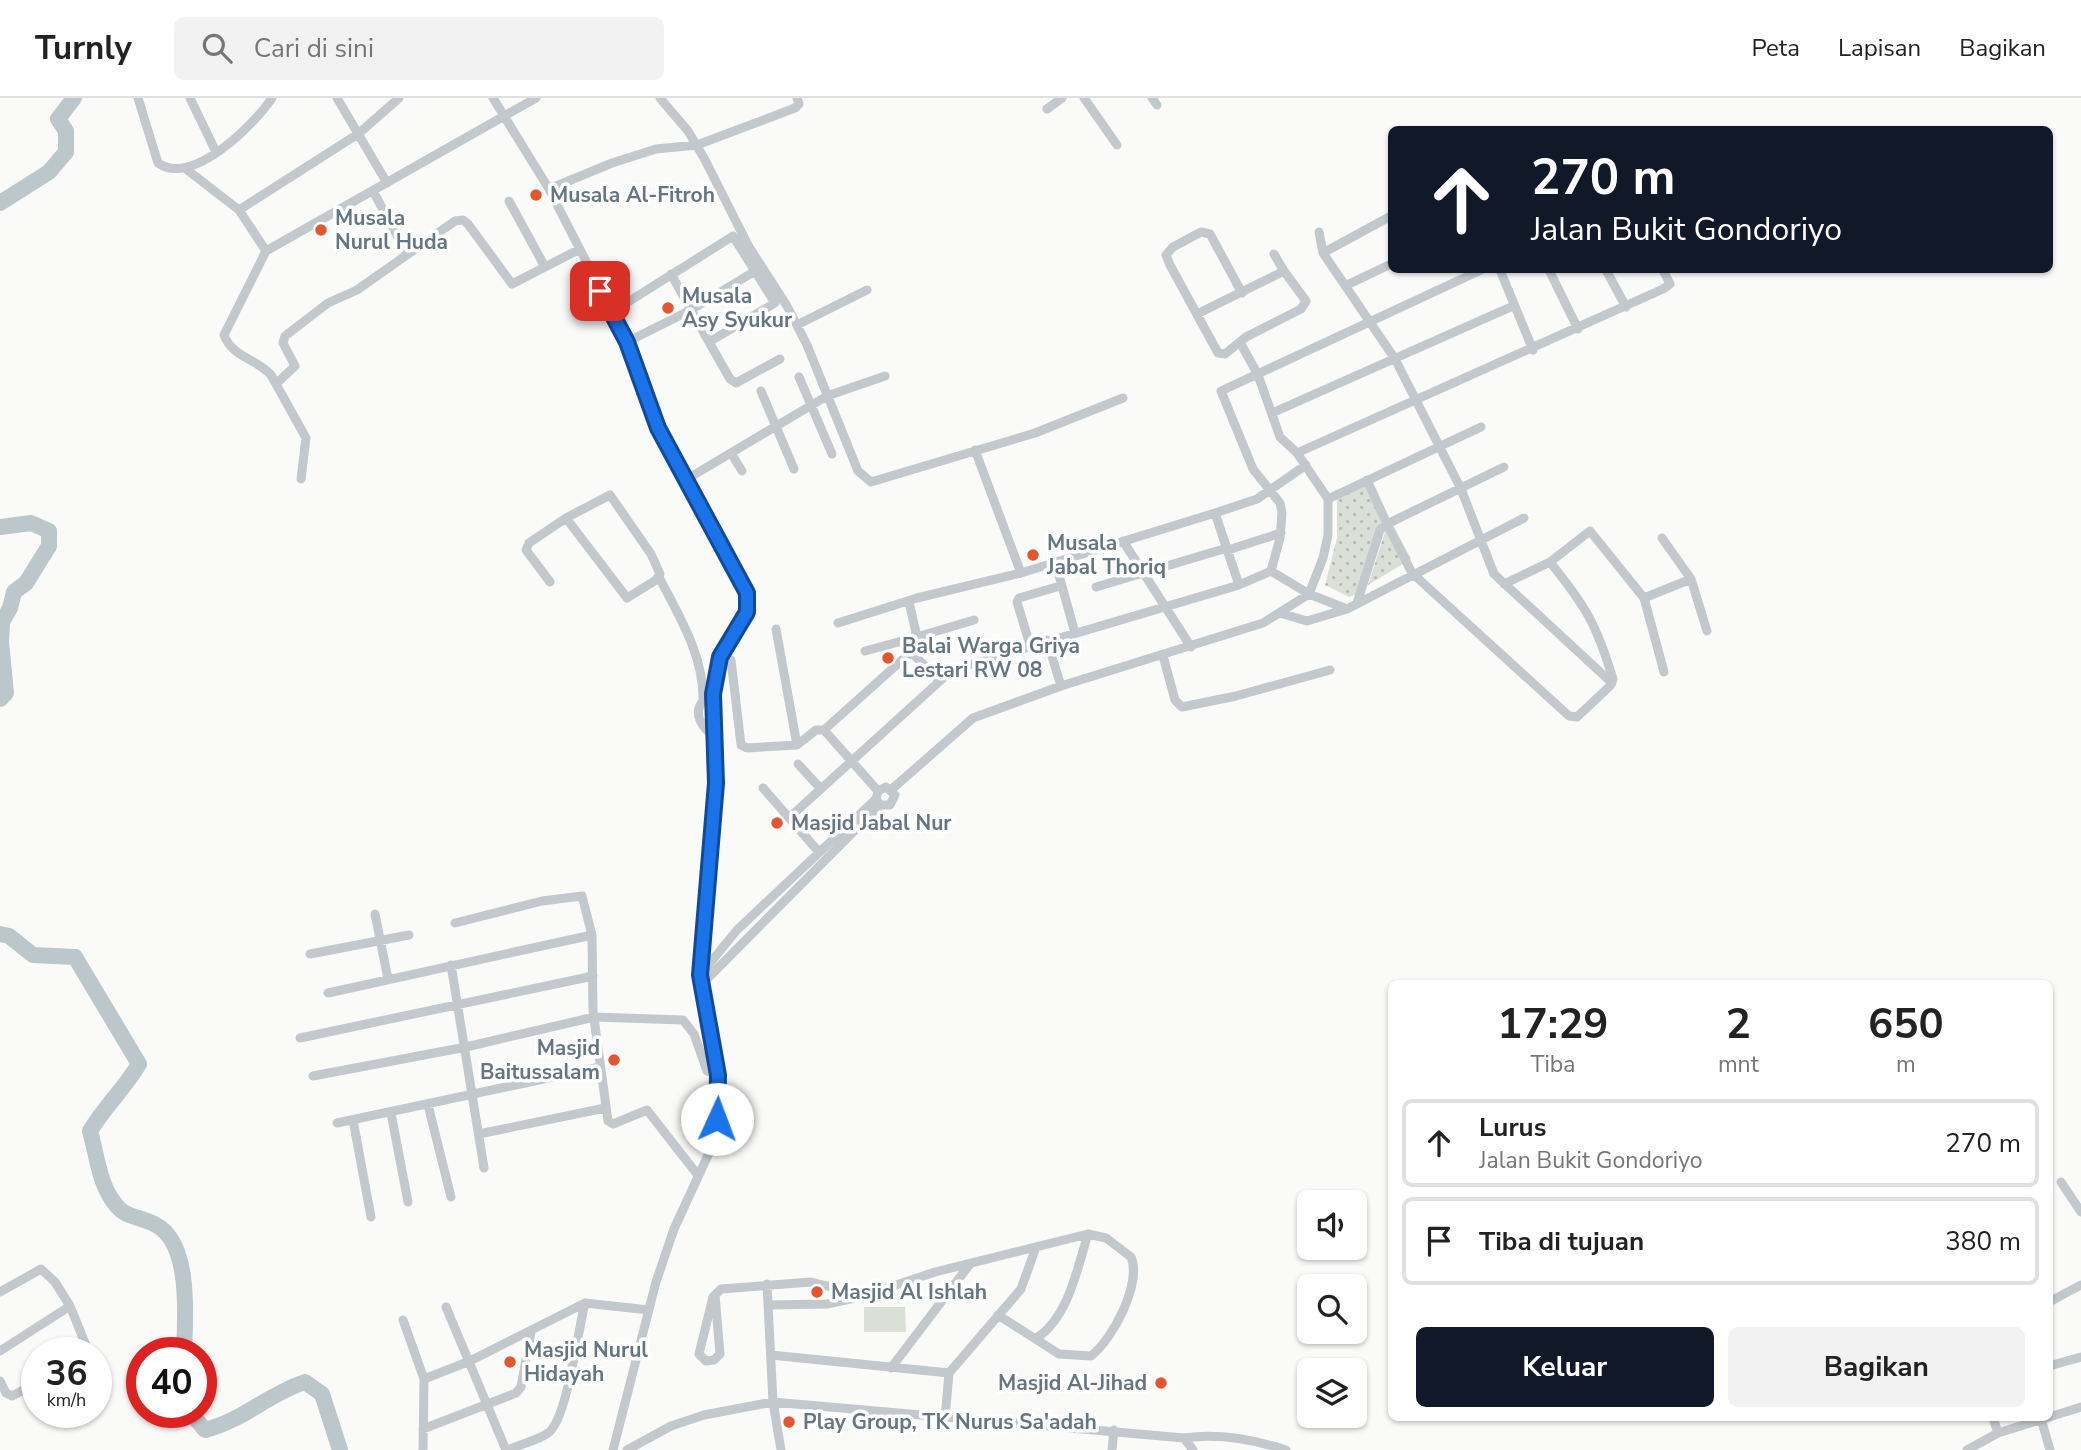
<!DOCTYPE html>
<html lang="id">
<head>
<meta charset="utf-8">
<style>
  :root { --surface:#fff; --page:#f2f2f2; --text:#222; --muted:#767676; --line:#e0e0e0; --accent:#111827 }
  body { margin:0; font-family:"Nunito Sans",sans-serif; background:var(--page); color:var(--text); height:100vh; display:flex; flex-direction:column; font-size:26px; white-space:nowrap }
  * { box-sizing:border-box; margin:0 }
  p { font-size:23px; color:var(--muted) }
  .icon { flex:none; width:38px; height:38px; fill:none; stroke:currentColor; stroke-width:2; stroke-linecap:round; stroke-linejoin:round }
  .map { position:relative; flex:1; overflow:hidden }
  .drawer { position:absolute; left:1388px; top:882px; width:665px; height:441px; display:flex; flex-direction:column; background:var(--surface); border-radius:10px; box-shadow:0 2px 5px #0004 }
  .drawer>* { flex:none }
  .top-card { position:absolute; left:1388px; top:28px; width:665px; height:147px; border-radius:10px; box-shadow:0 2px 5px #0004; background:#111827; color:#fff; overflow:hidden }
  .fabs { position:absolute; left:1297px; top:1092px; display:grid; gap:14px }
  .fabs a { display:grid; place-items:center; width:70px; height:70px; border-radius:10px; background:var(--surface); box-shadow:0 2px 5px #0004; font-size:35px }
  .speed { position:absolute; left:21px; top:1239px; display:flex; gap:14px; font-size:35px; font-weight:700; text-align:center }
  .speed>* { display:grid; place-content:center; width:91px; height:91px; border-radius:50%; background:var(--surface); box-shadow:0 2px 5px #0004; line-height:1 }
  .speed small { font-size:18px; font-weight:400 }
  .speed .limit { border:10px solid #d22; background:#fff; color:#111 }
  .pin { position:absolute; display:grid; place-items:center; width:60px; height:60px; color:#fff; margin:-30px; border-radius:14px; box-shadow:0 4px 10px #0006 }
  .me { position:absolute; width:77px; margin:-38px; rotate:2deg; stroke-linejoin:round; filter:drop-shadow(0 0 5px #0008) }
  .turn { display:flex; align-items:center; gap:24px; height:147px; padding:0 28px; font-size:32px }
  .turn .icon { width:91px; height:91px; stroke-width:2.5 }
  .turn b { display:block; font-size:49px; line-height:60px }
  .eta { display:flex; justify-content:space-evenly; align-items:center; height:119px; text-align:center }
  .eta b { font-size:42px; font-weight:700; line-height:49px }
  .cta { display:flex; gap:14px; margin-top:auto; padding:14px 28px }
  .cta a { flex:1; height:80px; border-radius:10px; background:var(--accent); color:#fff; font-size:28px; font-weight:700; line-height:80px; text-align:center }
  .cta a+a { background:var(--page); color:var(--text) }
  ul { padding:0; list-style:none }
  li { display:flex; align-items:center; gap:21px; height:88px; margin:0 14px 10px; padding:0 14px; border:4px solid var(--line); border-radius:10px }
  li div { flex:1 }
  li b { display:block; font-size:26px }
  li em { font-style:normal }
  header { display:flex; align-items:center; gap:42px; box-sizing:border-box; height:98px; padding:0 35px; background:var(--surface); border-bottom:2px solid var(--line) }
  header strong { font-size:33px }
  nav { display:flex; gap:38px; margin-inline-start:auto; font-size:24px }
  .search { width:490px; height:63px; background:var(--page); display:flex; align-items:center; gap:18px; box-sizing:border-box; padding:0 24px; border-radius:10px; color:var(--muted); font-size:26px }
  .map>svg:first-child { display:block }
  .grass { fill:#dadfd7 }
  .park { fill:url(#park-dots) }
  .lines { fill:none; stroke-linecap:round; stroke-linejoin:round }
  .river { stroke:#bbc7cb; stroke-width:16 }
  .minor { stroke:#c3c8cc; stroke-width:9 }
  .route-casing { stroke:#114b97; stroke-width:18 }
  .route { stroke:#1a73e8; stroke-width:12 }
  .poi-dot { fill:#e4572e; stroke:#fff; stroke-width:2.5 }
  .labels { text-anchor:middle; stroke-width:7; stroke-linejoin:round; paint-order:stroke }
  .poi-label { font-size:21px; font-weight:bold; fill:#657683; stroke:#fff; text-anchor:start }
</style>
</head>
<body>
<header>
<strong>Turnly</strong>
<div class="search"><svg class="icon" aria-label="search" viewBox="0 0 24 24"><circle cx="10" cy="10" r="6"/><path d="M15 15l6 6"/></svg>Cari di sini</div>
<nav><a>Peta</a><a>Lapisan</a><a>Bagikan</a></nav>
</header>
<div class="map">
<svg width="2081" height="1352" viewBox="0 0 2081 1352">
  <defs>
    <pattern id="park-dots" width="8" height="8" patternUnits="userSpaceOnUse" patternTransform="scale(1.75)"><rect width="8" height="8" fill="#dadfd7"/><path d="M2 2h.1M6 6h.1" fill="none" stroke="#b4b9b4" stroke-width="1.8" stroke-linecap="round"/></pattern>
  </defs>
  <rect width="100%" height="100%" fill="#fafaf8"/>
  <path class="grass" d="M864 1209H905L906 1234H864Z"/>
  <path class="park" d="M1370 383 1385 412 1357 496 1349 499 1325 487 1337 440V400Z
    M1393 427 1411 461 1368 487 1386 431Z"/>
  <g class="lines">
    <path class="river" d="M0 105 49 74 66 54V33L58 21 74 0
      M0 429 31 425 49 433V448L26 485 14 494 10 510 2 524 1 544 6 595 0 601
      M0 836 9 838 33 857 75 859 139 966C125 990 105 1008 90 1033 96 1054 99 1082 111 1100 125 1123 137 1116 156 1127 192 1146 185 1222 184 1255
      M190 1314 205 1332C244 1322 268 1296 305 1284L322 1296 340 1352"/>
    <path class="minor" d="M138 0 158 65C192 89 254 27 272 0
      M190 0 216 54
      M337 0 387 85
      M493 0 549 91 612 214 627 244 658 330 738 477 749 506 720 559 713 596 716 686 700 877 718 977 717 1021 709 1055 674 1131 656 1184 613 1352
      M660 0 688 33 704 60 749 149 787 208 807 247 858 373 871 384 1035 335 1123 300
      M1084 0 1117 47
      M1152 0 1157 7
      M1047 11 1062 0
      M186 71 239 112 266 153
      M549 91 612 65 656 51 697 47 795 10 799 6 797 0
      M373 93 407 156
      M509 103 545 169
      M239 112 358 36 399 0
      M1319 134 1323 155 1395 261 1461 391 1494 476 1612 585
      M1323 155 1391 118
      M1274 156 1284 173
      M1500 172 1533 252
      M1549 172 1578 231
      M1606 172 1626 209
      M1347 187 1391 166
      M612 214 722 145 733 138 775 205 709 244 671 176
      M1197 216 1284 173 1306 203 1301 211 1246 239 1225 256 1218 255 1170 167 1166 157 1173 149 1201 134 1210 136 1242 195
      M797 227 867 192
      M627 244 691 212 755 173
      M709 244 730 281 736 285 780 261
      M799 279 832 356
      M276 286 295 268 283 245 285 238 328 205 357 192 455 123 463 122 468 126 512 186 578 152
      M761 293 794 371
      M1272 315 1513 208
      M975 352 1021 475
      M731 355 742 373
      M1297 355 1663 191 1670 186 1663 172
      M301 381 306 340 271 277C257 261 232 259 224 237L266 153 536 0
      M687 381 827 298 885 278
      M1367 382 1387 426 1504 369
      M610 397 651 456 660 476 656 482 627 500 566 420Z
      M1328 401 1481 329
      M1215 415 1239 487
      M1662 440 1691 481 1707 533
      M1123 443 1191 549
      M1228 452 1281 435
      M1055 463 1075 535
      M1271 473 1309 496 1347 511
      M659 479C679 518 704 558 703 602
      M550 484 526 452 529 445 566 420
      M1504 486 1550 464 1590 433 1644 500 1664 574
      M1096 489 1227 450
      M1644 500 1691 481
      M909 504 917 539 974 522
      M1357 505 1380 432 1387 426 1412 475 1569 618 1577 619 1610 588 1613 581C1596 525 1586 509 1550 464
      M1283 516 1307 523 1347 511 1524 420
      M838 525 917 500 1021 475 1215 415 1257 401 1306 367
      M776 531 797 647
      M1047 542 1061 588
      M1030 547 1017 504 1019 500 1060 488
      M865 553 917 539
      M911 554 939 582
      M1163 558 1175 602 1182 609 1236 598 1330 572
      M731 562 741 647 747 650 797 647 816 632H824L911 554 917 539
      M705 601C690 615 703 630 716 641
      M824 632 878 693
      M798 666 821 691
      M763 690 818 753
      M892 691 973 620 1061 588 1263 525 1309 496 1323 460 1328 437V401L1297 355 1280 339 1258 277 1241 246
      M790 719 952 572 1239 487 1271 473 1280 440 1282 415 1280 405 1253 371 1221 293 1481 172
      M375 816 388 881
      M455 825 542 803 582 798 592 837 593 913 608 1023 613 1026 647 1012 697 1076
      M310 856 409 837
      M451 867 484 1070
      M701 876 737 832 876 701 878 693 886 689 895 697 890 707H880L876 701
      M702 886 880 707
      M328 895 592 837
      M300 940 593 878
      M313 978 466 949 594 919 683 922 694 936 707 973 718 977
      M428 1007 451 1099
      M391 1015 408 1104
      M353 1022 371 1119
      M337 1025 600 969
      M479 1036 605 1010
      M2061 1084 2081 1114
      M767 1186 773 1304 781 1352
      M0 1194 41 1171 55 1184 70 1208 0 1253
      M715 1197 720 1256 714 1262 706 1263 699 1256 713 1199 721 1191 811 1184 863 1197
      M2049 1204 2081 1187
      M768 1207 827 1206 864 1198 935 1174 1088 1136 1106 1140 1131 1159C1142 1185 1113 1241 1091 1258L1059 1256 998 1217
      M70 1208 87 1250 85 1255
      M446 1209 506 1352
      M403 1222 424 1281 423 1352
      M1037 1240C1069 1218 1077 1171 1088 1136
      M771 1257 949 1275
      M2049 1268 2081 1259
      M891 1270 970 1166
      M424 1281 470 1263 585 1205 649 1212
      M0 1283 6 1295 12 1298 37 1285
      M945 1320 949 1275 1021 1191 1036 1149
      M1993 1320 1998 1335
      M2042 1324 2050 1352
      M423 1331 516 1295 521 1289 531 1234
      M1184 1340C1219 1335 1252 1341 1286 1352
      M508 1352C520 1346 537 1343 548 1335 567 1322 578 1232 585 1205
      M627 1352 671 1328 704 1317 773 1304 1184 1340 1193 1352
      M1112 1352 1114 1332
      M1967 1352 1998 1335 2081 1309"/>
  </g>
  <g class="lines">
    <defs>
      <path id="route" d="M600 193 627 244 658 330 747 495V514L720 559 713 596 716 685 700 877 718 977 717 1021"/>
    </defs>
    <use href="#route" class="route-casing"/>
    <use href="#route" class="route"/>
  </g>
  <g class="poi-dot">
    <circle cx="536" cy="97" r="7"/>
    <circle cx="321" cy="132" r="7"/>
    <circle cx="668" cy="210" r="7"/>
    <circle cx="1033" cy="457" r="7"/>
    <circle cx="888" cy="560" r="7"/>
    <circle cx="777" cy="725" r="7"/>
    <circle cx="614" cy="962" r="7"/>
    <circle cx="817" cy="1194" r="7"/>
    <circle cx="510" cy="1264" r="7"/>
    <circle cx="1161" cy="1285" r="7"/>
    <circle cx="789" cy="1324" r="7"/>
  </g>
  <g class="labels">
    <g class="poi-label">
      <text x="550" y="104">Musala Al-Fitroh</text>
      <text x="335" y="127">Musala<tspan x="335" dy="24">Nurul Huda</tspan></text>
      <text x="682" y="205">Musala<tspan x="682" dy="24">Asy Syukur</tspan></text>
      <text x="1047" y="452">Musala<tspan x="1047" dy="24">Jabal Thoriq</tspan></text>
      <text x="902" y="555">Balai Warga Griya<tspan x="902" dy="24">Lestari RW 08</tspan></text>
      <text x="791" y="732">Masjid Jabal Nur</text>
      <text x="600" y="957" text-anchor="end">Masjid<tspan x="600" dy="24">Baitussalam</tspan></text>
      <text x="831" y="1201">Masjid Al Ishlah</text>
      <text x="524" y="1259">Masjid Nurul<tspan x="524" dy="24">Hidayah</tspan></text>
      <text x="1147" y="1292" text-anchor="end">Masjid Al-Jihad</text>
      <text x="803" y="1331">Play Group, TK Nurus Sa'adah</text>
    </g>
  </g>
</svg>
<div class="fabs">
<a><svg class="icon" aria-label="sound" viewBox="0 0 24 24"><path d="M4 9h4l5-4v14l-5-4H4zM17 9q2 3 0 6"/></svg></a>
<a><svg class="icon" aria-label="search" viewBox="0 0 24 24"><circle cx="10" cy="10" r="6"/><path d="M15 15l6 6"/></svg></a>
<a><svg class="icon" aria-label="layers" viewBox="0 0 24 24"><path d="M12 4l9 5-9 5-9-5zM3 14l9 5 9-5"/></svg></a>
</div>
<div class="speed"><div>36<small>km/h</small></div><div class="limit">40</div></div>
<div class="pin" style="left:600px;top:193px;background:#d93025"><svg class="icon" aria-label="arrive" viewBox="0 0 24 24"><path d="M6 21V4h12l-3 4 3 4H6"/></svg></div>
<svg class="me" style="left:717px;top:1021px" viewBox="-20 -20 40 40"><circle r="19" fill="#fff"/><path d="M0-13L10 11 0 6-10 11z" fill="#1a73e8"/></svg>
<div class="top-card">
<div class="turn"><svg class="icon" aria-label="ahead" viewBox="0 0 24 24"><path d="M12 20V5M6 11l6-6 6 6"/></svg><div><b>270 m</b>Jalan Bukit Gondoriyo</div></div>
</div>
<section class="drawer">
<div class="eta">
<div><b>17:29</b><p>Tiba</p></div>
<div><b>2</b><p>mnt</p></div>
<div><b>650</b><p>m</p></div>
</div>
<ul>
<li><svg class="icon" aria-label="ahead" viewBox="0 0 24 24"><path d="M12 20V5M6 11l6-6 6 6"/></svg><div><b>Lurus</b><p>Jalan Bukit Gondoriyo</p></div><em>270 m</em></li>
<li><svg class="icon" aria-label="arrive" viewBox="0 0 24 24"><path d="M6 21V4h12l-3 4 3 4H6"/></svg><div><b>Tiba di tujuan</b></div><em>380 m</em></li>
</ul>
<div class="cta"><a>Keluar</a><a>Bagikan</a></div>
</section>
</div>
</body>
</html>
